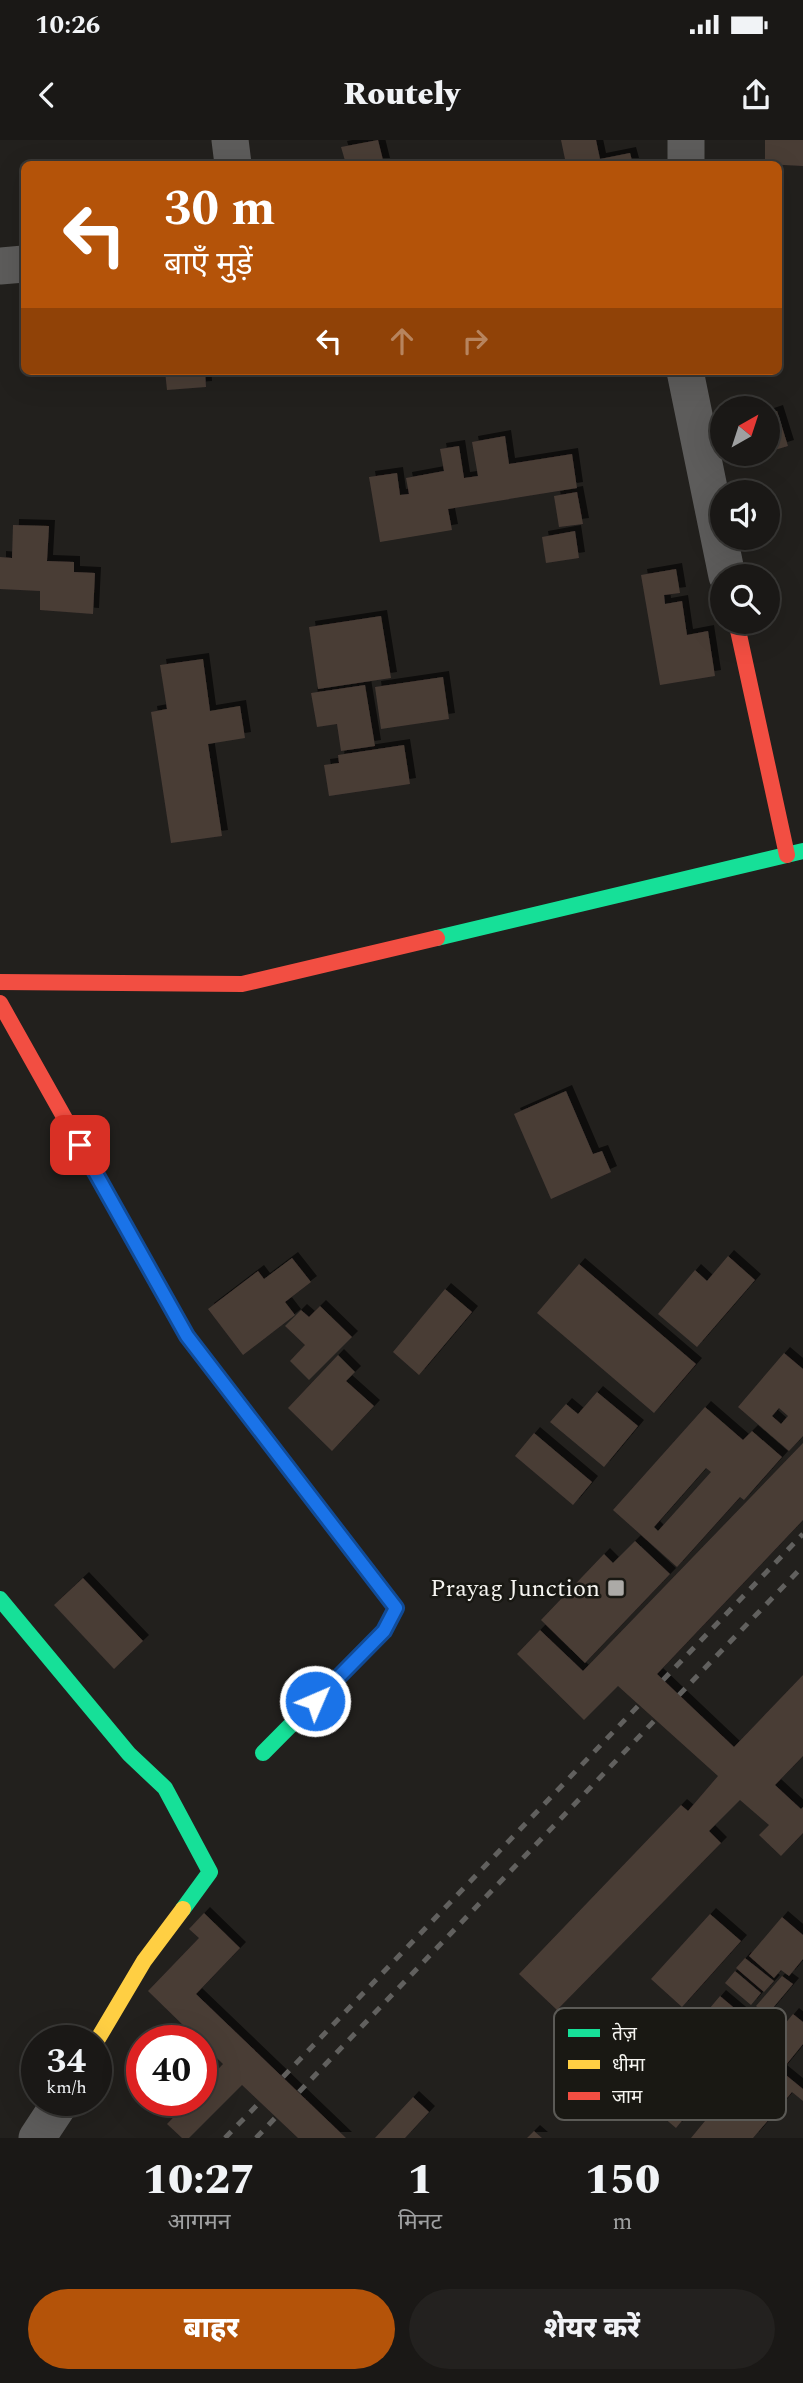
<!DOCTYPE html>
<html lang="hi">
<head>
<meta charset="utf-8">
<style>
  :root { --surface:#1a1816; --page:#23211f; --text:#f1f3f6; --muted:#9fa0a1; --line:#383735; --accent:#b45309 }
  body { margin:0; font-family:Spectral,"Noto Sans Devanagari",serif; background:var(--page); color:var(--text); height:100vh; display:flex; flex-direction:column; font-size:26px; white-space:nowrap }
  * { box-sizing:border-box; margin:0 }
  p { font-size:23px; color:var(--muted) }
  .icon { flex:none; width:38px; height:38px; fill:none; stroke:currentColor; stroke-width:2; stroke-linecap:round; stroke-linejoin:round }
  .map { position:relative; height:1998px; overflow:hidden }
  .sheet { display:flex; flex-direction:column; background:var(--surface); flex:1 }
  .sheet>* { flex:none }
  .top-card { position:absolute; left:21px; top:21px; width:761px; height:214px; border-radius:10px; box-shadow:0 7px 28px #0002,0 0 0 2px var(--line); background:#b45309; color:#fff; overflow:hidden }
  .needle { width:46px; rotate:39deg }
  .buttons { position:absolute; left:710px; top:256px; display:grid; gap:14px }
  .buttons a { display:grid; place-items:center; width:70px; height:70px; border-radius:50%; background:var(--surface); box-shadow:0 7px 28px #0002,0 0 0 2px var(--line); font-size:35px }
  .speed { position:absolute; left:21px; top:1885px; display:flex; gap:14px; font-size:35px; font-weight:700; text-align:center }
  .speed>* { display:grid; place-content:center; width:91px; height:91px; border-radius:50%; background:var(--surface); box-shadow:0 7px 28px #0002,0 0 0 2px var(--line); line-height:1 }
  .speed small { font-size:18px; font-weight:400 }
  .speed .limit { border:10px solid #d22; background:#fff; color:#111 }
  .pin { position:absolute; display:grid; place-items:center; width:60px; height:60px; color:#fff; margin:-30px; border-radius:14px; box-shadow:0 4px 10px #0006 }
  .me { position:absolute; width:77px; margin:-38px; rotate:45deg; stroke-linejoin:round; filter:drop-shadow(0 0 5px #0008) }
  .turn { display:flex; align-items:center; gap:24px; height:147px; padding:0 28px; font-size:32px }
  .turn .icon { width:91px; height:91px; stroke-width:2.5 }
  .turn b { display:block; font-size:49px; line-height:60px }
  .lanes { display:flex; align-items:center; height:66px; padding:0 28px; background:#0003; justify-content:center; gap:35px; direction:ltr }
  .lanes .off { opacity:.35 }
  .eta { display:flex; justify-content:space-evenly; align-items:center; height:119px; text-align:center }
  .eta b { font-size:42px; font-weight:800; line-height:49px }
  .button { display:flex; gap:14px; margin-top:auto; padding:14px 28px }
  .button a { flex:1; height:80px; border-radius:42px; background:var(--accent); color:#fff; font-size:28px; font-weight:800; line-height:80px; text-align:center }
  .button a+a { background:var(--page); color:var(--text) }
  .status { display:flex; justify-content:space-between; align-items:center; height:49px; padding:0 35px; background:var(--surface); direction:ltr }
  .status svg { height:19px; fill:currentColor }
  header { display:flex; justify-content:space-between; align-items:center; height:91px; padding:0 28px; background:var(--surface); font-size:32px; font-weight:800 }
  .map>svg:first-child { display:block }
  .building { fill:#493c36; fill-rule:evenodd; filter:url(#shadow) }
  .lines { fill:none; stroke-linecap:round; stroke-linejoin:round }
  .street { stroke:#5d5c5b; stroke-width:37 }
  .fast { stroke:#16e098; stroke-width:16 }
  .slow { stroke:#ffcf43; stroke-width:16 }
  .jam { stroke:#f24e42; stroke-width:16 }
  .rail { stroke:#61605e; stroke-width:5; stroke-dasharray:9 9; stroke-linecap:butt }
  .route-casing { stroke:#114b97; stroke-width:18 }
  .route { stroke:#1a73e8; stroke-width:12 }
  .poi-dot { fill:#acaaa7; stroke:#191813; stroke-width:2.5 }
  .labels { text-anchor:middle; stroke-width:5; stroke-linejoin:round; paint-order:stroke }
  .poi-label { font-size:24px; fill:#f6f5f1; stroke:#191813; text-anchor:end }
  .key { fill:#191813; stroke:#5b5a56; stroke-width:2 }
  .key-label { font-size:19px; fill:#f6f5f1 }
</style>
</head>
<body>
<div class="status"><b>10:26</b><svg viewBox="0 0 49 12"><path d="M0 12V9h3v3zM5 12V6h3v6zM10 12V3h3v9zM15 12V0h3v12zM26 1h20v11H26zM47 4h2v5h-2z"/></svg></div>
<header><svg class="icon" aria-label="back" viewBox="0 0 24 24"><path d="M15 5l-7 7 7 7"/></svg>Routely<svg class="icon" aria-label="share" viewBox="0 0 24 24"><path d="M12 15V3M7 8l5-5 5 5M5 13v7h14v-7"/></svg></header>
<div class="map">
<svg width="803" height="1998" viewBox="0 0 803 1998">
  <defs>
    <filter id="shadow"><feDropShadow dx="6" dy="-6" stdDeviation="0" flood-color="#0009"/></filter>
  </defs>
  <rect width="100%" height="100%" fill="#22201d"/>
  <path class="building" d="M378 0 384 24H346L341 7Z
    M561 0H596L600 19 630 13 633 24H566Z
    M765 0H803V26L765 24Z
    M165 231H205L206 247 167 250Z
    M777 271 788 306 768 312V274Z
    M505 296 509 324 572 314 577 348 448 369 452 390 380 402 369 337 397 333 400 355 409 354 406 338 444 331 440 309 459 306 464 338 478 336 472 302Z
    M734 313H761V314L737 321Z
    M577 352 583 384 559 387 554 356Z
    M13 385 49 386 47 421 74 422V432L95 433 93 474 40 470V451L0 449V417L12 418Z
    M575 391 579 418 546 423 542 397Z
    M676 429 680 453 664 455 665 464 682 461 687 495 708 491 715 536 660 545 641 435Z
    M381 476 391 538 318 549 309 487Z
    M203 519 210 571 240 566 245 598 208 604 222 696 171 703 151 572 167 569 160 525Z
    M443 537 449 579 381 589 375 547Z
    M365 545 375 606 341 611 337 584 317 587 311 553Z
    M404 605 410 644 329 656 324 625 339 623 338 615Z
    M566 951 593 1014 602 1011 611 1032 551 1059 514 974Z
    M728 1116 755 1140 697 1207 658 1174 695 1130 707 1141Z
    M292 1118 311 1142 285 1162 295 1175 243 1215 208 1169 258 1131 264 1139Z
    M579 1124 696 1224 654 1273 537 1173Z
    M445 1149 472 1172 419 1235 393 1212Z
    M320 1166 352 1197 309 1240 290 1221 305 1205 285 1186 301 1170 309 1177Z
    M784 1213 803 1229V1296L789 1311 738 1267ZM779 1268 788 1276 781 1284 772 1276Z
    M338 1215 355 1232 346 1241 374 1266 332 1311 288 1268Z
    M597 1252 638 1286 604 1327 550 1282 566 1264 578 1274Z
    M705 1267 743 1300 752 1291 782 1317 744 1360 740 1357 677 1427 613 1370ZM706 1328 711 1332 658 1391 654 1387Z
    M534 1293 592 1342 573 1365 515 1316Z
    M803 1303V1380L657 1534 734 1607 803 1535V1616L775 1645 801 1669 803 1667V1693L781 1716 759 1695 769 1685 740 1660 709 1691 721 1703 557 1870 519 1834 681 1665 688 1671 718 1636 618 1546 584 1580 517 1514 540 1490 583 1531Z
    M635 1401 670 1434 585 1523 541 1480 604 1414 613 1423Z
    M83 1438 143 1501 114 1529 54 1465Z
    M204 1773 240 1808 196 1854 346 1998H298L242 1945 189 1998H182L167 1984 190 1960H201V1947L223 1924 148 1851 199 1798 189 1789Z
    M710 1774 741 1801 682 1867 651 1839Z
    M782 1777 803 1795V1819L789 1836 781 1830 774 1838 749 1816Z
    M745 1818 774 1841 764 1852 736 1828Z
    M735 1831 761 1853 751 1865 725 1843Z
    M782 1836 793 1844 767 1875 756 1866Z
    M720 1856 758 1888 676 1988 637 1955Z
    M793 1874 803 1882V1904L781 1931 803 1949V1961L792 1952 753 1998H691Z
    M413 1957 429 1972 405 1998H375Z
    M534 1991 542 1998H527Z"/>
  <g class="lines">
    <path class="street" d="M230 0 233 24
      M686 24V0
      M0 126 24 124
      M685 231 727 436
      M37 1998 62 1960"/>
    <path class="fast" d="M437 798 803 711
      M0 1459 129 1614 165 1648 210 1732 183 1769
      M263 1613 384 1491 396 1468 267 1300"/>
    <path class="slow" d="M96 1902 144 1821 183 1769"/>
    <path class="jam" d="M736 481 787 715
      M0 842 242 844 437 798
      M0 863 187 1196 267 1300"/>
    <path class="rail" d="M663 1540 803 1394
      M679 1555 803 1426
      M283 1937 639 1565
      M299 1952 655 1580
      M225 1998 260 1962
      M256 1998 276 1977"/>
  </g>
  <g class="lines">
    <defs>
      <path id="route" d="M80 1005 187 1196 396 1468 384 1491 315 1561"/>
    </defs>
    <use href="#route" class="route-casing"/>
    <use href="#route" class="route"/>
  </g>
  <rect class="poi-dot" x="607" y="1439" width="18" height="18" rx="3.5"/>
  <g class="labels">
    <g class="poi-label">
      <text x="600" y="1456">Prayag Junction</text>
    </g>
  </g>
  <rect x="554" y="1868" width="232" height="112" rx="10" class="key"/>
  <rect x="568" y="1889" width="32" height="8" fill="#16e098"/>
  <rect x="568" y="1920" width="32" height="9" fill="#ffcf43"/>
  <rect x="568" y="1952" width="32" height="8" fill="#f24e42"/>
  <g class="key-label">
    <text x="612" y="1900">तेज़</text>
    <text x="612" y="1931">धीमा</text>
    <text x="612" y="1963">जाम</text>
  </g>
</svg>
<div class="buttons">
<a><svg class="needle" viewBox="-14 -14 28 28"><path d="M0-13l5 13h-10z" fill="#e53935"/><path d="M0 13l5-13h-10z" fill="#9fa0a1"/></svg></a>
<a><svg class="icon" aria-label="sound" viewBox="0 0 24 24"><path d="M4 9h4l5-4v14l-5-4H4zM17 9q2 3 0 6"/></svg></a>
<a><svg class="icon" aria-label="search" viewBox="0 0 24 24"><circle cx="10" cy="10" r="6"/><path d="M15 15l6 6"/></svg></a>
</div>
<div class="speed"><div>34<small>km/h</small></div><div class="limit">40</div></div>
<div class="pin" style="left:80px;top:1005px;background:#d93025"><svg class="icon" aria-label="arrive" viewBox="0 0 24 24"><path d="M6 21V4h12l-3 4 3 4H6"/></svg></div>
<svg class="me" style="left:315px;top:1561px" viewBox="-20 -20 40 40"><circle r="17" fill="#1a73e8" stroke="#fff" stroke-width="3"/><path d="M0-11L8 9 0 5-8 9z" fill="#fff"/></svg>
<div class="top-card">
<div class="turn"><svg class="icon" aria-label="left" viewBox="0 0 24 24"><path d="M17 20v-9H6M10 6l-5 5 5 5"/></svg><div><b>30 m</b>बाएँ मुड़ें</div></div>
<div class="lanes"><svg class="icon" aria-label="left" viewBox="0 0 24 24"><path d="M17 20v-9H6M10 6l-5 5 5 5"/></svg><svg class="icon off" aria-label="ahead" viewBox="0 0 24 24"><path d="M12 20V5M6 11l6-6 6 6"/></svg><svg class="icon off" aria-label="right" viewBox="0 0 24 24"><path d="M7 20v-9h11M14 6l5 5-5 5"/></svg></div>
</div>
</div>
<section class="sheet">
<div class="eta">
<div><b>10:27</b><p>आगमन</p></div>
<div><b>1</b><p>मिनट</p></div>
<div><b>150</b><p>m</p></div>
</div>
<div class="button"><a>बाहर</a><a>शेयर करें</a></div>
</section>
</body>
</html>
